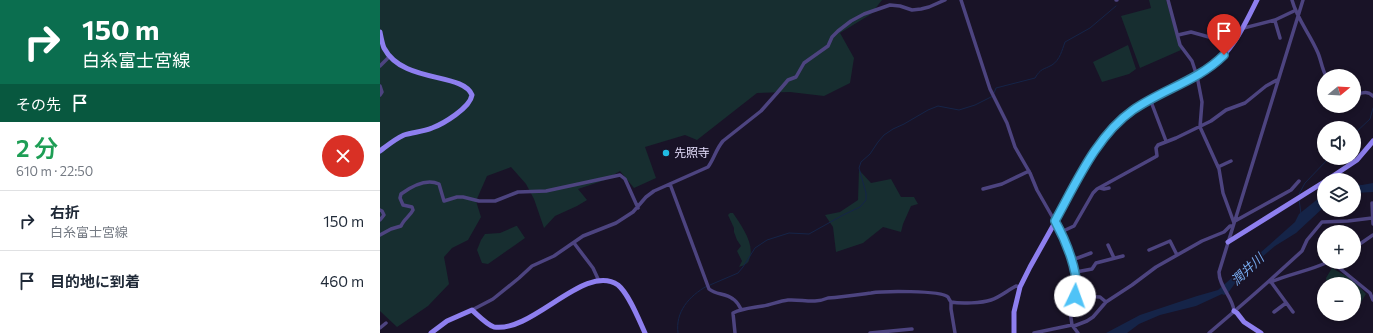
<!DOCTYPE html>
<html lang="ja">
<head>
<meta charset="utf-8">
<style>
  :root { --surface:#fff; --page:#f2f2f3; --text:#1f2937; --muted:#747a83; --line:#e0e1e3 }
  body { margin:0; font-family:Commissioner,"Noto Sans JP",sans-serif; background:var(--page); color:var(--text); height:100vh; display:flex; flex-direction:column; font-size:15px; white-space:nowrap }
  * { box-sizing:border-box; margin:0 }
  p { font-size:13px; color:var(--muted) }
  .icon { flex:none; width:22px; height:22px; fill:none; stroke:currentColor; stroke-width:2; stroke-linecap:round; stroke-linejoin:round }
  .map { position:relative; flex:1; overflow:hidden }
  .side { display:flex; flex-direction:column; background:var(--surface); width:380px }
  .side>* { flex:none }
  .guide { background:#0b6e4f; color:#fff; overflow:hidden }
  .needle { width:26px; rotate:72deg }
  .fabs { position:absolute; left:937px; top:69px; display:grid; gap:8px }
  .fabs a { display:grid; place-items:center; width:44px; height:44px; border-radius:50%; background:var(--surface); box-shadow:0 2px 6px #0003; font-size:20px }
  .pin { position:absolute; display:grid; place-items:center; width:34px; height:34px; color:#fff; margin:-41px -17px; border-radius:50% 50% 50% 0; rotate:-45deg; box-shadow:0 0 4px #0007 }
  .pin .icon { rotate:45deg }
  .me { position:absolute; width:44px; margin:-22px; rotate:3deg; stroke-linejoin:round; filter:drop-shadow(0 0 3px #0008) }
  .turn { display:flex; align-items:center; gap:14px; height:84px; padding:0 16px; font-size:18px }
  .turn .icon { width:52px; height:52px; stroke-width:2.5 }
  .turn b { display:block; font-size:28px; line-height:34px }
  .then { display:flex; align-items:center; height:38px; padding:0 16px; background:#0003; gap:8px; font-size:15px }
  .round { display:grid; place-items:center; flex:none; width:42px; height:42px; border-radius:21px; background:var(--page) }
  .headline { display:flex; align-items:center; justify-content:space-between; height:68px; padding:0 16px }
  h1 { font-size:24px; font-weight:600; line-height:30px; color:#1e9e55 }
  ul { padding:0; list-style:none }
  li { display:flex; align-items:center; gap:12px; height:60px; padding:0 16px; border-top:1px solid var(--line) }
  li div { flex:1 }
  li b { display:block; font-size:15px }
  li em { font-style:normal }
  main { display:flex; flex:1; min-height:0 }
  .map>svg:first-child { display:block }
  .green { fill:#172e30 }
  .water { fill:#152448 }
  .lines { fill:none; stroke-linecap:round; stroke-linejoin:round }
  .stream { stroke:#152448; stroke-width:1 }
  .street { stroke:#4d4480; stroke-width:3.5 }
  .secondary { stroke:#8e7fef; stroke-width:5 }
  .route-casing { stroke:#337fa1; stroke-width:10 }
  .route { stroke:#4fc3f7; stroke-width:7 }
  .poi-dot { fill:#20bbe3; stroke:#191327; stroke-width:1.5 }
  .labels { text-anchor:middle; stroke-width:3; stroke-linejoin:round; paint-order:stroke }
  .poi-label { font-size:12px; fill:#e4ddfb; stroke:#191327; text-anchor:start }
  .water-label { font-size:13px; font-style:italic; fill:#7ae; stroke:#191327 }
</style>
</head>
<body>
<main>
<section class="side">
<div class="guide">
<div class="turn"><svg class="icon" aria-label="right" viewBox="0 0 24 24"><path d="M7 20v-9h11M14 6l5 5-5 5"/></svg><div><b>150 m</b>白糸富士宮線</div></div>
<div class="then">その先<svg class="icon" aria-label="arrive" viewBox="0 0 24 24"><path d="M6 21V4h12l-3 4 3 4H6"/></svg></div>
</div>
<div class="headline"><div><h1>2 分</h1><p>610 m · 22:50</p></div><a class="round" style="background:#d93025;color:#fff"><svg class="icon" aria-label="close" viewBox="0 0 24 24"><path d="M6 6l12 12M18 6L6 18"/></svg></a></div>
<ul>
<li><svg class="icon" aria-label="right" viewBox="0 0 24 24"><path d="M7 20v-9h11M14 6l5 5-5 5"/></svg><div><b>右折</b><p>白糸富士宮線</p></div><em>150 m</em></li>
<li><svg class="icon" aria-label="arrive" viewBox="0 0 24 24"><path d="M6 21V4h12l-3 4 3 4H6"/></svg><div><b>目的地に到着</b></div><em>460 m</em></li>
</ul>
</section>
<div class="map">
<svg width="993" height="333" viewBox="0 0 993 333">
  <rect width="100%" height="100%" fill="#191327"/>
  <path class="green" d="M0 0H502L491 14 460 33 474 58 470 83 444 96 410 92 377 93 317 140 305 135 265 147 276 178 254 188 240 171 225 180 198 189 207 200 197 206 175 216 164 228 154 199 146 184 131 167 107 176 96 201 101 217 88 240 72 248 64 257 69 284 48 306 17 327 0 311Z
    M769 0H786L801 50 760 68 741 16 771 8Z
    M748 45 756 69 749 74 722 82 713 62Z
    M479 170 491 183 511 179 521 197H534L538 204 531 206 523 224 521 232 503 227 483 243 456 252 453 227 445 215 460 212 478 200Z
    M350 213H353C361 225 376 245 369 260 368 264 362 266 359 267L362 261 357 251 361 246 357 240 354 232V228L348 215Z
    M136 226H137L145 238 108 264 102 263 97 250 101 240 105 234 120 233Z
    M952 268 973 280 986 294 981 302 977 306 974 303V284H947L946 278Z"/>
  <path class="water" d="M993 183V192L974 193V184L982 185Z
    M944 194V207L916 233 895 246 861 275 848 293 844 295 842 294 816 306 780 315 759 324 747 333H726L760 315 817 296 838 290 897 238 915 222 919 214Z"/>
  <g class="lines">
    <path class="stream" d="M614 93 616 88 655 78C661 68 663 70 672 65 680 60 682 50 685 42L710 28 736 6
      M974 134 990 119 993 108
      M919 194 925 183 949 158
      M919 199 921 214
      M330 285 358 273 363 267 375 248 387 240 409 233 429 234 463 215 480 207 486 200V193L479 168 481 162 490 154 498 142 504 135 513 129 524 124 548 110 558 106 579 110 595 105 613 96
      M298 333C295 312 309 296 327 286"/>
    <path class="street" d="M581 0 610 89 627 123 635 147 650 173 657 190 681 232 696 272 697 290 690 311 692 325 698 333
      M736 0H737
      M788 0 800 45 812 61 817 76 822 102 820 127 839 169 843 193 854 223
      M912 0C917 19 930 34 938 53 941 60 942 69 946 76
      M895 21 900 38
      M798 35 811 32 829 37 895 20 914 11
      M0 66 10 56
      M0 86 2 92 0 95
      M974 95C982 93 987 90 993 96
      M770 99 786 141
      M838 167 851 161
      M290 184 329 289C336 295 345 293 353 299 357 301 359 306 361 309
      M720 188 724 189 729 188
      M603 189 622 184 649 171
      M992 203 993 224
      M0 210 2 211 4 215 0 220
      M855 221 911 190 919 181
      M681 232 694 226 713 193 717 189 777 156 776 148 778 145 796 138 831 121 846 110 865 103 886 86 897 80
      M0 235 11 229 21 226C24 219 30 216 33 210L32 207 23 205 20 198 21 194C32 186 46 178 59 184L64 201 77 197H83L99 201H115L138 192 166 191 240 175 245 179 258 208
      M194 243 213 268 219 281
      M728 245 734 258
      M974 248 993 235
      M769 250 790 241 797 255
      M692 260 711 253
      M952 262 990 293 993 300
      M696 272 712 269 716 263 743 256
      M889 281 922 251 927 240 942 222 968 221 992 218
      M891 282 913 312
      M695 296 720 297 726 302
      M571 302V309L575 333
      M92 310 113 299 139 278 152 266 174 256 203 236 236 223 253 212 266 197 274 191 328 167C334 159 336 149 343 141L381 111 397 93 408 80 416 77 424 63 448 46 452 37 458 31 471 21 484 14 510 5 520 6 532 10 541 9 549 7 565 0
      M690 311 705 308
      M854 311C853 297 839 287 839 272L923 0
      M894 312 906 303
      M694 326 707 321 713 317 726 302 752 285 776 267 822 241 844 232 850 226H853
      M0 328 6 323
      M355 333 353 313C363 308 372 308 383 306 391 305 399 301 408 300 422 299 434 304 448 298 462 297 476 295 491 293 502 291 560 290 568 297 568 297 570 301 571 302 581 304 602 303 611 300 620 297 628 290 636 286L640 287
      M490 333 532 329
      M654 333 692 325
      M829 333C849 316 869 299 889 281L891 282C909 274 929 271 948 262"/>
    <path class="secondary" d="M0 32C1 37 2 43 4 48 23 84 83 72 92 95 90 108 63 124 52 128 43 132 33 132 24 135 15 139 8 145 0 151
      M947 180 977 160 993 141
      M848 242 944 182
      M854 311 857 313 864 322 881 333
      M51 333 67 321 92 310C99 316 106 324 114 327 153 333 205 262 238 285 249 294 259 320 265 333
      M634 333V312L640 287 650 267 716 149C732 127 752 108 777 95 797 85 820 77 838 61 856 44 866 22 877 0"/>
  </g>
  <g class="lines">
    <defs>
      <path id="route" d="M695 296C701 276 685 239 675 221 696 183 717 135 753 110 783 89 818 81 844 55"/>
    </defs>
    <use href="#route" class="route-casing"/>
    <use href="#route" class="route"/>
  </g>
  <circle class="poi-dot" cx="286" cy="153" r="4"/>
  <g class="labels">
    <g class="poi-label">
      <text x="294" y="157">先照寺</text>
    </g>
    <g class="water-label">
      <text transform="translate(867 269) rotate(-43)" y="5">潤井川</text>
    </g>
  </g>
</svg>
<div class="fabs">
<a><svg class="needle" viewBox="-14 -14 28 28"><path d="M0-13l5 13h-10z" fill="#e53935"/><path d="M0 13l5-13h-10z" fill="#747a83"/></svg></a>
<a><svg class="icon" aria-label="sound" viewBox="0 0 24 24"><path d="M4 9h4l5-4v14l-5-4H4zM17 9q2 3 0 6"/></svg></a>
<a><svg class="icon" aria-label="layers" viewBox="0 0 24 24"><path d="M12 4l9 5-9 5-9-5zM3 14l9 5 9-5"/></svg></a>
<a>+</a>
<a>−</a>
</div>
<div class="pin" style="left:844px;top:55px;background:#d93025"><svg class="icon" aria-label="arrive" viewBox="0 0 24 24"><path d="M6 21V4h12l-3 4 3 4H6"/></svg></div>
<svg class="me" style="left:695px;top:296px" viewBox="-20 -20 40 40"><circle r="19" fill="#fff"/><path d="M0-13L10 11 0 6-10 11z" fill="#4fc3f7"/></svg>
</div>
</main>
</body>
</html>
